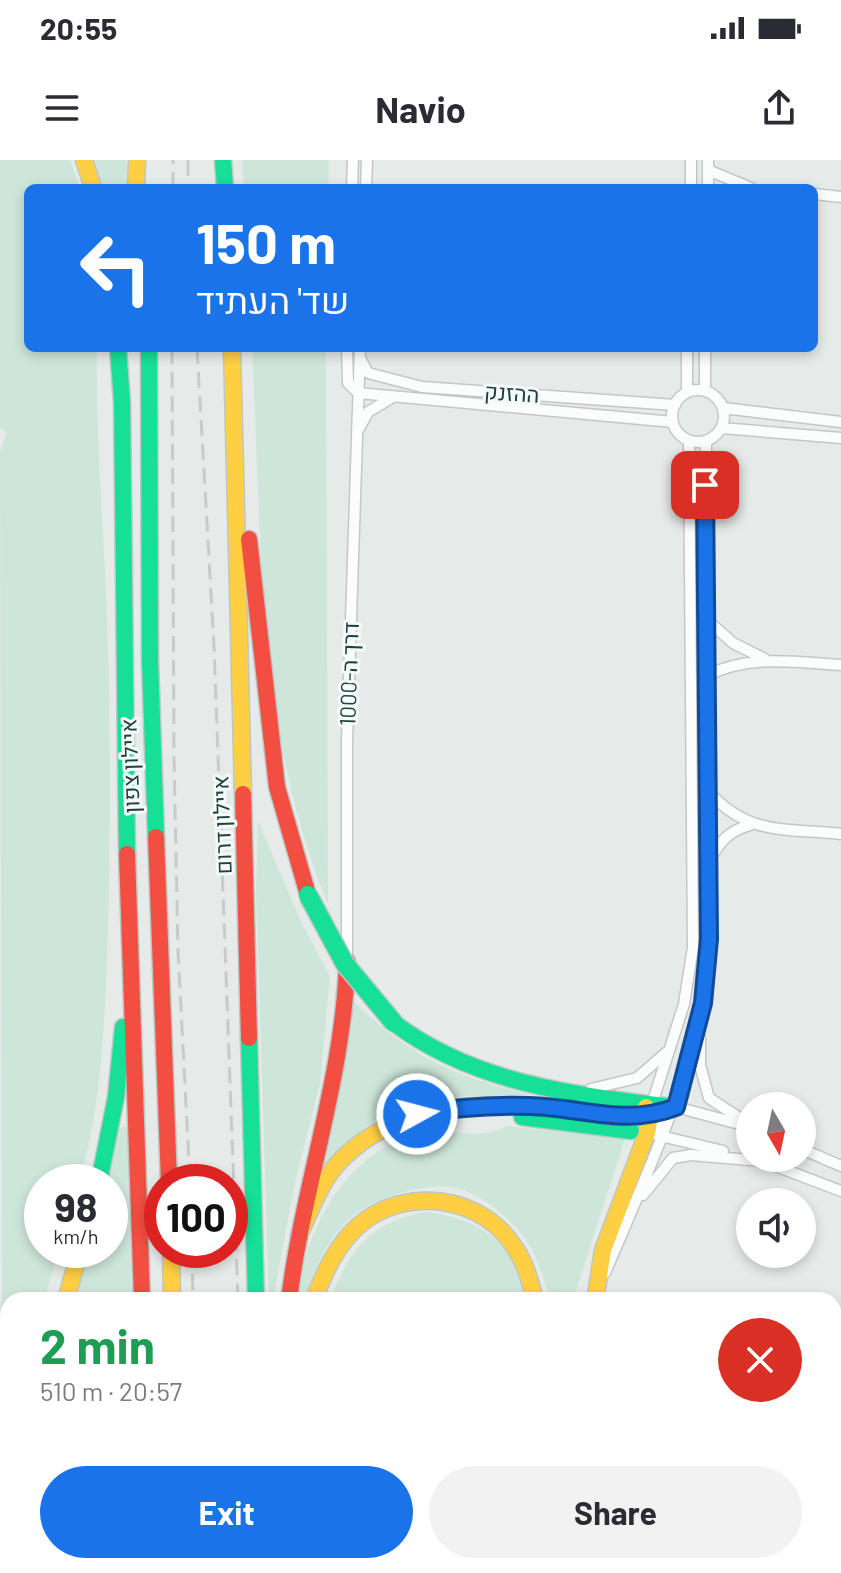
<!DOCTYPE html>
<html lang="en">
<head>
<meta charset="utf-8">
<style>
  :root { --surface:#fff; --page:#f2f2f3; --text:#2b2b33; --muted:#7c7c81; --accent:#1a73e8 }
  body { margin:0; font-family:Barlow,Heebo,sans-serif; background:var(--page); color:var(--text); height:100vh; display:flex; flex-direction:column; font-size:30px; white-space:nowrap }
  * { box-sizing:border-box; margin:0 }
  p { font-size:26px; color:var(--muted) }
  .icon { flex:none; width:44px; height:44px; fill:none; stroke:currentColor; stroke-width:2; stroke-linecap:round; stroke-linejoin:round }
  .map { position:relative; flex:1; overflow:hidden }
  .drawer { position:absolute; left:0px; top:1132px; width:842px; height:282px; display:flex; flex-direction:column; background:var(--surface); border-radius:24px 24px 0 0; box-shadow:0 4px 12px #0003 }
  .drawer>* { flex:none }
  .guide { position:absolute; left:24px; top:24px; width:794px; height:168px; border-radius:12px; box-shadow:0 4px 12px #0003; background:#1a73e8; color:#fff; overflow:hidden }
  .needle { width:52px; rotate:171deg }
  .tools { position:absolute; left:736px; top:932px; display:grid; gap:16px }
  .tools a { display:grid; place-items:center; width:80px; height:80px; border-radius:50%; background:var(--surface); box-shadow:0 4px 12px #0003; font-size:40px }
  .speed { position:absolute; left:24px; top:1004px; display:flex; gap:16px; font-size:40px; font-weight:700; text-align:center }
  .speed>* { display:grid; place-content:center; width:104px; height:104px; border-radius:50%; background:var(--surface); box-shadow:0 4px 12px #0003; line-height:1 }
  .speed small { font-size:20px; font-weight:400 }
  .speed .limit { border:12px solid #d22; background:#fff; color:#111 }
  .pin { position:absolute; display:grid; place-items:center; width:68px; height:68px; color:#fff; margin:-34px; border-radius:16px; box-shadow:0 4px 12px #0006 }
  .me { position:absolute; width:88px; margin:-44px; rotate:83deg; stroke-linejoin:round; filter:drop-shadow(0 0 6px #0008) }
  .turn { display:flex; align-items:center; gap:28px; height:168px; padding:0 40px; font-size:36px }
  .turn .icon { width:104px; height:104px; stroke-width:2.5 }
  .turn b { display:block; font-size:56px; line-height:68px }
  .round { display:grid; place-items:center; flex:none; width:84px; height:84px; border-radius:42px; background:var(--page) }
  .overview { display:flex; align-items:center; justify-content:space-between; height:136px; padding:0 40px }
  h1 { font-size:48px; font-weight:700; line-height:60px; color:#1e9e55 }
  .cta { display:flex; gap:16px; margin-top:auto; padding:16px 40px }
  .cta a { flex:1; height:92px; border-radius:48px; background:var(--accent); color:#fff; font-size:32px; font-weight:700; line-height:92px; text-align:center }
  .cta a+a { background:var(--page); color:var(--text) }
  .status { display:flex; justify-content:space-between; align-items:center; height:56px; padding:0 40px; background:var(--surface); direction:ltr }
  .status svg { height:22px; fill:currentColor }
  header { display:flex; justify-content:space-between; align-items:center; height:104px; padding:0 40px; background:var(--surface); font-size:36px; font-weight:700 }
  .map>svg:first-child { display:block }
  .built { fill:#d3dddb }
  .green { fill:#cee6da }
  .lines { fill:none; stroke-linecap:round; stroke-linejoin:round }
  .street-casing { stroke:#c3c8c7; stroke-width:13 }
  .fast-casing { stroke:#bdc7c6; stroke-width:19 }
  .slow-casing { stroke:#bdc7c6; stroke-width:19 }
  .jam-casing { stroke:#bdc7c6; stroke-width:19 }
  .street { stroke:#fbfcfc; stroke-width:10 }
  .fast { stroke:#16e098; stroke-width:16 }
  .slow { stroke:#ffcf43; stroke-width:16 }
  .jam { stroke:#f24e42; stroke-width:16 }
  .rail { stroke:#c7cccb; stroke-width:3; stroke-dasharray:16 8; stroke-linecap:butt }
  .fast-bridge-casing { stroke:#bdc7c6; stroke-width:21; stroke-linecap:butt }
  .fast-bridge { stroke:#16e098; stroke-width:18 }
  .route-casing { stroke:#114b97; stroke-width:20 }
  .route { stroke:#1a73e8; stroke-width:14 }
  .labels { text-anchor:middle; stroke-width:6; stroke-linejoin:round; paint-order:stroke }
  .street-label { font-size:22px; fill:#21413f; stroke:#f4faf8 }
</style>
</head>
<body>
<div class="status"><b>20:55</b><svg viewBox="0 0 49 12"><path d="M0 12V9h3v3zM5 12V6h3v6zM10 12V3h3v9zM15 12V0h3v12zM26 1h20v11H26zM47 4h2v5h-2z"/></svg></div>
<header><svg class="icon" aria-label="menu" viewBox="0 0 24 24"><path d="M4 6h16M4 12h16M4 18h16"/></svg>Navio<svg class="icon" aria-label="share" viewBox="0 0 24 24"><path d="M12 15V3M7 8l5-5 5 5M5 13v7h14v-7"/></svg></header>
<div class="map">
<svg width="841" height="1413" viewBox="0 0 841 1413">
  <rect width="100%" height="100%" fill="#e6ebea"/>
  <path class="built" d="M0 1321 8 1322V1406H610L638 1413H0Z"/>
  <path class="green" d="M0 0H70L80 28H28V188H97C96 263 101 337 105 412 111 531 111 651 108 770 105 854 103 941 79 1022H42V1090H59L44 1140H8V1236L2 1242 0 291 7 272 0 268Z
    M92 0H126L127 28H100Z
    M242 0H329L328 28H244Z
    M252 188H326L328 744C255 570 262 374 252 188Z
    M258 661 299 757 330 817 320 924 295 1022 273 1140H269L256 733Z
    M353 841C414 899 450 914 530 935 432 937 378 932 318 1021Z
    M127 966 132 1140H74L87 1090H110V1022H105L119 968Z
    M508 966 625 979 573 1140H550C543 1115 535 1088 517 1069 502 1052 479 1034 457 1028 427 1021 370 1039 348 1060 326 1081 314 1111 306 1140H298C304 1067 348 990 422 972 442 967 464 977 484 973 492 972 500 969 508 966Z
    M428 1052C477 1058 522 1085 524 1140H330C349 1090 372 1060 428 1052Z
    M45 1406H154L155 1413H47Z"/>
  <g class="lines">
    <defs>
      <path id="street" d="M691 0V28
        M708 0V28
        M708 10 751 28
        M352 28 353 0
        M366 28 367 0
        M814 34 841 37
        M347 188 348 223 358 233 673 262
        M687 188V232
        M705 188V231
        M360 198 368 213 422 227 675 245
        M672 256a26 26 0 1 1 52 0a26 26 0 1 1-52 0Z
        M723 248 841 262
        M721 268 841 278
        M357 272 368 252 393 237
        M706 459 733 483 765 499
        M706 516C749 494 794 502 841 505
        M708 631C748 676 785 668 841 674
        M709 701C720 682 728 671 750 665
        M347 795V580L360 188
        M700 878V905L709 938 750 965
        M591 929 637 918 667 892
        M676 947 743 965
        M657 975 723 991
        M663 977 652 944 684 844 693 787 689 281
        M802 989 841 1006
        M757 999 841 1031
        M643 1035 673 998 691 995 762 1001
        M605 1113C647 1014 692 919 708 812L706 281"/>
      <path id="fast" d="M223 0 225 28
        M118 188 122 242 127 694
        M149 188 150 501 156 677
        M394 863C475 924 575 935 673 947
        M249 878 256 1140
        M522 957 631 971
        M99 1022 116 937 123 867
        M0 1255 8 1249
        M0 1336 8 1346
        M36 1406 37 1413
        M705 1406 728 1413
        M801 1406 818 1413
        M326 1413 327 1406"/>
      <path id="slow" d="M84 0 93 28
        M136 28 137 0
        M232 188 243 634
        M299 1075C311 1050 321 1020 341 1000 395 944 481 941 555 948 597 952 634 960 676 947
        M171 1090 172 1140
        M596 1135 603 1090 647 973 650 957 646 947
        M66 1140 80 1090
        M314 1140C324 1113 336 1086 358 1066 405 1025 482 1035 515 1088 526 1104 530 1121 535 1140
        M0 1269H8
        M0 1300H8
        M261 1406V1413
        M294 1406V1413
        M472 1406 473 1413
        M495 1413 500 1406"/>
      <path id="jam" d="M249 379 277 627 308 735
        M243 634 249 878
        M156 677 169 1022
        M127 694 142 1140
        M289 1140C303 1025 344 917 347 801
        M168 1406 169 1413"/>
    </defs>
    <use href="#street" class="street-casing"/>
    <use href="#fast" class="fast-casing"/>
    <use href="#slow" class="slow-casing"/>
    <use href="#jam" class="jam-casing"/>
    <use href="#street" class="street"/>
    <use href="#fast" class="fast"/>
    <use href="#slow" class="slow"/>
    <use href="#jam" class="jam"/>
    <path class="rail" d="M188 0V28
      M173 28V0
      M172 188 174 599 178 791 190 1022
      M197 188 214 486 238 1140
      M192 1090 193 1140
      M198 1406 199 1413
      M243 1406V1413"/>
    <defs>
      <path id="fast-bridge" d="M308 735 345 804 394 863"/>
    </defs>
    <use href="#fast-bridge" class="fast-bridge-casing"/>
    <use href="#fast-bridge" class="fast-bridge"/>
  </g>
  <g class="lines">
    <defs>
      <path id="route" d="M417 954C453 948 492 945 529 946 582 947 624 967 676 947L703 843 709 779 705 325"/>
    </defs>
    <use href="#route" class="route-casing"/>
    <use href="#route" class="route"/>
  </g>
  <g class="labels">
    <g class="street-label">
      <text transform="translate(512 233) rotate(4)" y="8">ההזנק</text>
      <text transform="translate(349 514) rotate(-88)" y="8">דרך ה-1000</text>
      <text transform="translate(130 606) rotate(-92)" y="8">איילון צפון</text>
      <text transform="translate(222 665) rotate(-92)" y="8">איילון דרום</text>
    </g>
  </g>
</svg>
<div class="tools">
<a><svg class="needle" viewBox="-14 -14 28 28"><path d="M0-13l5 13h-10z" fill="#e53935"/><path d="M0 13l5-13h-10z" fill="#7c7c81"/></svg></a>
<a><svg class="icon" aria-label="sound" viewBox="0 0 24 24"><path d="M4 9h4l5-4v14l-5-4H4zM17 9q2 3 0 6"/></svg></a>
</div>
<div class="speed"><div>98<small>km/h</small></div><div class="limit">100</div></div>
<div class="pin" style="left:705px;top:325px;background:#d93025"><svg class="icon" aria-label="arrive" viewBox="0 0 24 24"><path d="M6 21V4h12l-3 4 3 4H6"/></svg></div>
<svg class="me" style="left:417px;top:954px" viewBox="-20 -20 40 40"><circle r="17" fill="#1a73e8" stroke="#fff" stroke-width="3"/><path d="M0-11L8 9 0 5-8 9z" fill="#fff"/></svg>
<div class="guide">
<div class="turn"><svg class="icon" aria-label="left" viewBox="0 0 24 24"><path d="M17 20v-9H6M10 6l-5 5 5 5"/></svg><div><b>150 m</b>שד' העתיד</div></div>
</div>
<section class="drawer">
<div class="overview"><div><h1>2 min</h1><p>510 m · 20:57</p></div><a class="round" style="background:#d93025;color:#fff"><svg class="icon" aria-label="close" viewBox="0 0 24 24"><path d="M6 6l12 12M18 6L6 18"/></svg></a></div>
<div class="cta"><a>Exit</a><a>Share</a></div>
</section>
</div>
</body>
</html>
